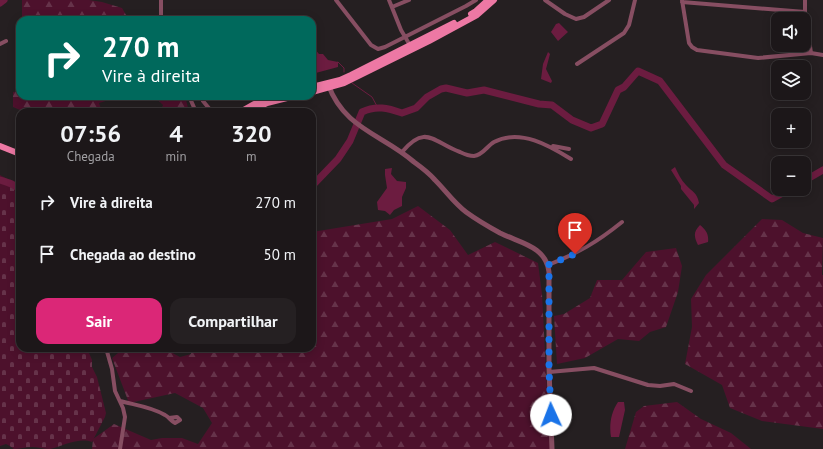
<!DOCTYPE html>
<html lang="pt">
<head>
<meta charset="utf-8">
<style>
  :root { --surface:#1c1719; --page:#252022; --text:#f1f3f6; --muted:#a09fa2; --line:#3a3638; --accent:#db2777 }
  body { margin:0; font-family:"PT Sans",sans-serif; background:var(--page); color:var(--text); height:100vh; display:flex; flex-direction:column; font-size:15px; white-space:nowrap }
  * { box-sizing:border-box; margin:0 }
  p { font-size:13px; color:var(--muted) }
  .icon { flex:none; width:22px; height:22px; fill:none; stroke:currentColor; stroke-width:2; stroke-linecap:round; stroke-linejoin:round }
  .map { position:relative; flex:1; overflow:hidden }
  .sheet { position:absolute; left:16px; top:108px; width:300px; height:244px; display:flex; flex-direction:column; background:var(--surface); border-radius:12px; box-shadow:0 2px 10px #0003,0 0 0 1px var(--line) }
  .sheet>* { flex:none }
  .top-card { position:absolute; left:16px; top:16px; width:300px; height:84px; border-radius:12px; box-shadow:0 2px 10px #0003,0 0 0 1px var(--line); background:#00695c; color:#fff; overflow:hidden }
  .fabs { position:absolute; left:771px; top:12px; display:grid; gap:8px }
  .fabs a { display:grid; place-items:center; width:40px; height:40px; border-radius:8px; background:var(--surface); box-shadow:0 2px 10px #0003,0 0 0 1px var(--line); font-size:20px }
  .pin { position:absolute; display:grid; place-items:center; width:34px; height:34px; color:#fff; margin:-41px -17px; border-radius:50% 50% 50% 0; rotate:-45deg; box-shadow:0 0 4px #0007 }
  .pin .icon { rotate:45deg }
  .me { position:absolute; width:44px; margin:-22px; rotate:358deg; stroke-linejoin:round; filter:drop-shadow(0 0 3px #0008) }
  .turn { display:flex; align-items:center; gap:14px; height:84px; padding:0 20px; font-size:18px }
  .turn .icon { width:52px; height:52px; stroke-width:2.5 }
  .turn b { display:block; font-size:28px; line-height:34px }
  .eta { display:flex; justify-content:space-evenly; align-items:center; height:68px; text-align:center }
  .eta b { font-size:24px; font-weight:700; line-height:28px }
  .action { display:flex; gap:8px; margin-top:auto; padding:8px 20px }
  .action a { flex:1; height:46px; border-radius:12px; background:var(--accent); color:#fff; font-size:16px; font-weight:700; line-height:46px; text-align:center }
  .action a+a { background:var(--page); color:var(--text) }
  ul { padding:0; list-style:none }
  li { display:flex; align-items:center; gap:12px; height:52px; padding:0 20px }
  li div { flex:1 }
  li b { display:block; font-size:15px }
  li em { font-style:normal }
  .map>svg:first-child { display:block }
  .forest { fill:url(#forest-firs) }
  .cemetery { fill:url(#cemetery-stones) }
  .water { fill:#6c1c40 }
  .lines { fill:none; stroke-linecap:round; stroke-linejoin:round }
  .stream { stroke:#6c1c40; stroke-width:1 }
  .river { stroke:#6c1c40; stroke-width:7 }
  .minor { stroke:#874e62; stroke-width:4 }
  .tertiary { stroke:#874e62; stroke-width:5 }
  .primary { stroke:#ed78a4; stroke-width:6 }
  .route { stroke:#1a73e8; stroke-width:7; stroke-dasharray:0 12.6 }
</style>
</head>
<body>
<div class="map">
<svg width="823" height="449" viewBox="0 0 823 449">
  <defs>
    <pattern id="forest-firs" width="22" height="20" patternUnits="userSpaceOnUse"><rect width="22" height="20" fill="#4d112c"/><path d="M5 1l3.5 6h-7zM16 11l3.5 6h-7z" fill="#66334a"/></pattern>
    <pattern id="cemetery-stones" width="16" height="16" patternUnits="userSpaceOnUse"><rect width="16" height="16" fill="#4d112c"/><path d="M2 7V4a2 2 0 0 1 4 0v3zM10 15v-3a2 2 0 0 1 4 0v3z" fill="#66334a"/></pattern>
  </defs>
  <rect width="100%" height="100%" fill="#251f21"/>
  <path class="forest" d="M22 0H89L102 2 122 8 129 20H22Z
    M20 91V96H122L99 103 102 112H25L13 107V92Z
    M154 96H185L189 112H161L163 105Z
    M418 206 450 230 468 255 495 242 538 263 542 294 550 449H92L93 439 114 424 151 440 162 438H182L198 444 212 423 203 408 175 393 129 403 112 358 124 348H163L180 357 191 354 190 348H312V232L392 219Z
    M762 219 782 220 803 233 823 238 822 275H823V429L762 421 730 408 722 385 685 364 692 327 691 299 706 275Z
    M676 248 682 266 678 292 666 327 650 332 639 341 618 339 585 358 557 364 554 316 564 314 590 298 597 280H622L646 252Z
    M677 402 701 419 731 433 751 449H625L636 412 644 406Z"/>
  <path class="cemetery" d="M0 175 20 186V348H87L92 360V367L97 377 106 413 105 417 92 442C79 437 63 446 50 449 44 449 38 447 32 447 26 447 19 449 14 449 11 447 9 445 6 444L0 446Z"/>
  <path class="water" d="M559 23 568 32 558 41 551 32 556 24Z
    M312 49H315L319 54H323L328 60 338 62V67L312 74Z
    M548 52 550 54 546 69 552 81 551 83 541 79 543 64Z
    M675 167C678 173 681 180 686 185 692 192 697 192 699 203L694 209V205L681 189V186L671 170Z
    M392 168 391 174 397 181 406 182V188L402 197V206L394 210 390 215 385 211 378 210 377 202 387 188 385 175V169Z
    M700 225C706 230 709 234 708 242L698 245C694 237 693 232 700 225Z
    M618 402H624L625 410 619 437H611C609 425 611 412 618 402Z"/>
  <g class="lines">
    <path class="stream" d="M338 62 344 68V72
      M352 83 372 97 378 108"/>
    <path class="river" d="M0 3 4 0
      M0 180C7 182 15 184 20 190
      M804 181 823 170
      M312 186 338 159 350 141 362 112C376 105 388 108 402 113L416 108 427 97 441 89 446 88 467 93 484 90 539 104 552 105 572 120 591 128 602 124 618 90 624 87 638 71 660 81 724 165 772 199 790 189"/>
    <path class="minor" d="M161 0V20
      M336 0 371 45 378 49 385 47 466 6 476 0
      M389 0 401 30 411 47
      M545 0 565 14 576 19 584 17 609 0
      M682 0 689 43 692 47 697 50 758 58 811 53 823 55
      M805 0V12L811 53
      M682 2 805 12
      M392 7 409 0
      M0 44 6 41
      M577 64 624 33 629 25 635 0
      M189 96 196 112
      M203 101 212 112
      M553 146 569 149
      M402 152C426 123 434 143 460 152 464 154 470 156 474 156 483 155 487 146 494 142 520 128 550 146 571 159
      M548 265C578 253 596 243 622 222
      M106 348 112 369 115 391 123 408 125 417 120 449
      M549 372 594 368 648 385 660 386 674 384 691 391
      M120 401C135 405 152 407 165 415 169 417 171 421 175 423L180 420 177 417 169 418"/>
    <path class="tertiary" d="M328 84C344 129 382 134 414 162 421 167 429 173 435 180 446 191 454 203 466 212 477 220 489 227 500 233 520 243 546 246 549 272V369L552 449"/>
    <path class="primary" d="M471 14 476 11 488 0
      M312 87 340 80 351 75 454 23
      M312 92 344 83 429 41 477 15 494 0
      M240 112 254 104 270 99
      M249 112 267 103 295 96
      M0 146 20 154"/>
  </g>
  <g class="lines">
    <path class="route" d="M551 415 549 369V272L548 265 575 254"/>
  </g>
</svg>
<div class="fabs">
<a><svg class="icon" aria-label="sound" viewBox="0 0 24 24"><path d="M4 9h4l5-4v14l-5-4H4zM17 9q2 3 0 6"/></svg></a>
<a><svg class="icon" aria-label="layers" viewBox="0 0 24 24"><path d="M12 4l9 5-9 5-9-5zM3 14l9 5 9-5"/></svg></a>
<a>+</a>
<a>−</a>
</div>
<div class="pin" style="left:575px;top:254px;background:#d93025"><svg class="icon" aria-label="arrive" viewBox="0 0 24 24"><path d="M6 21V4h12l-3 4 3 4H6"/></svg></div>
<svg class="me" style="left:551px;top:415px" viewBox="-20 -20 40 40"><circle r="19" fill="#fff"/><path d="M0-13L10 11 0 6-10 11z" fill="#1a73e8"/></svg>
<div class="top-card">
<div class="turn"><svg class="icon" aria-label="right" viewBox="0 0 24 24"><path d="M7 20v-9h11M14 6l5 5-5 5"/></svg><div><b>270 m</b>Vire à direita</div></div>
</div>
<section class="sheet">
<div class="eta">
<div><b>07:56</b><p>Chegada</p></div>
<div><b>4</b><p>min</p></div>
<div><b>320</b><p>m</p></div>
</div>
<ul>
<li><svg class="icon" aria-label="right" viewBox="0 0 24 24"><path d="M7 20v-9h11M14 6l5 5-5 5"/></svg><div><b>Vire à direita</b></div><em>270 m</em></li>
<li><svg class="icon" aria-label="arrive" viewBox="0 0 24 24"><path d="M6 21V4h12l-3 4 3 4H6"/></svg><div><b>Chegada ao destino</b></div><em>50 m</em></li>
</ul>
<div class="action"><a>Sair</a><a>Compartilhar</a></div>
</section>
</div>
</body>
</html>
